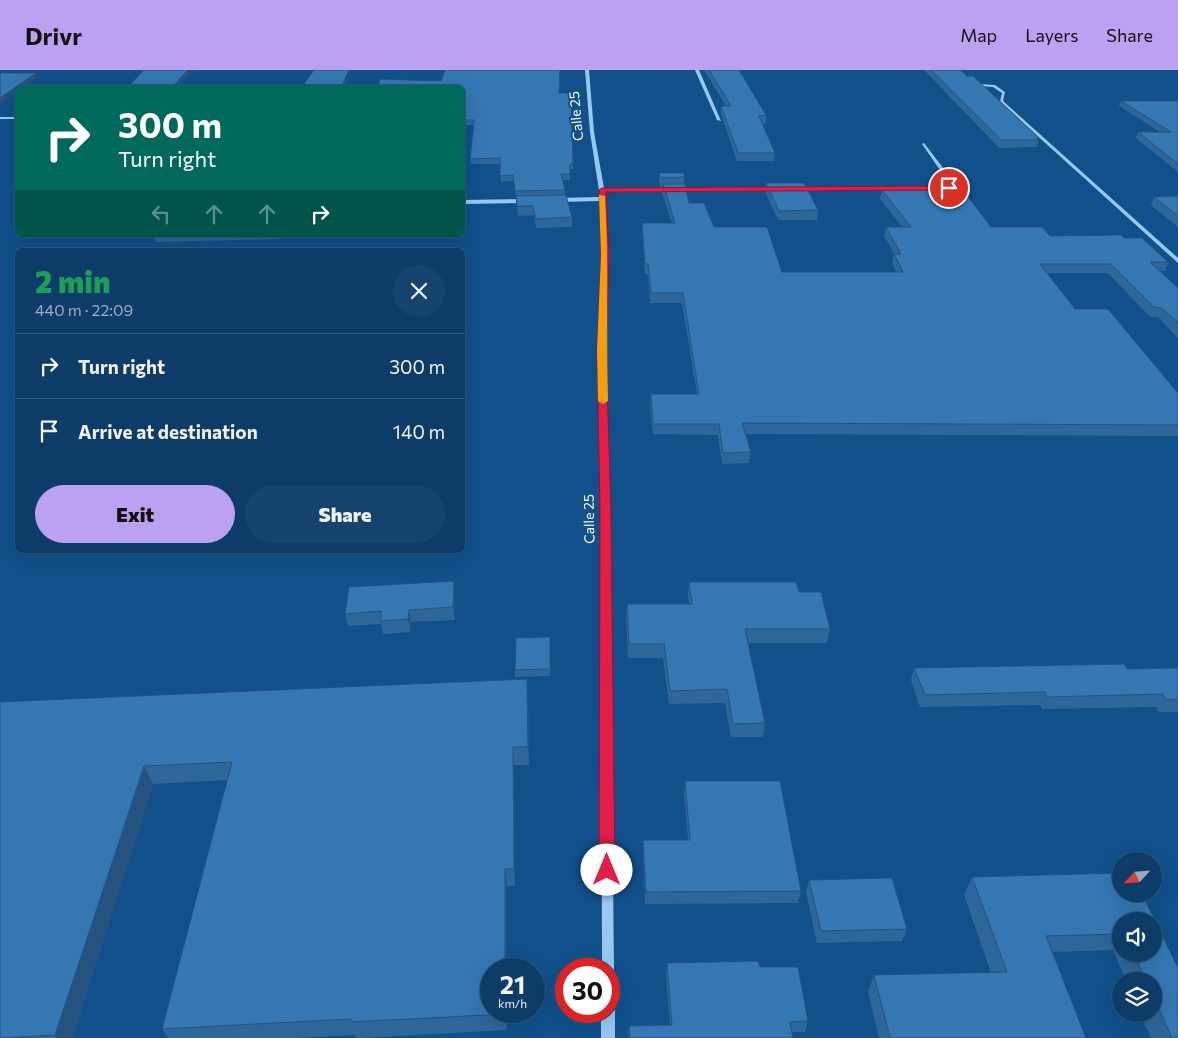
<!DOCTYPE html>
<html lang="en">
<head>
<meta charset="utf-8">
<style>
  :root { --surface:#0d3c68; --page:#16436e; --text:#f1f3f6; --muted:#9aadc0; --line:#2d567c; --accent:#bca0f2 }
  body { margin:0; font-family:Commissioner,sans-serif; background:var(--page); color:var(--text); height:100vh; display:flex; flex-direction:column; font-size:19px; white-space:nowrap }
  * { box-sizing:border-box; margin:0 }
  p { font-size:16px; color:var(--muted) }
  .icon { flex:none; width:28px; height:28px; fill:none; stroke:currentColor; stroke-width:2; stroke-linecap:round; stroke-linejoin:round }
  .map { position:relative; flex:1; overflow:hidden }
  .sheet { position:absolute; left:15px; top:178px; width:450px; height:305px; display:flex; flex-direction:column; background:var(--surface); border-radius:8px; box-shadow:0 5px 20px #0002,0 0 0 1px var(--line) }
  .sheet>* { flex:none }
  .banner { position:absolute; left:15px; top:15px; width:450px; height:152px; border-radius:8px; box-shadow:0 5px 20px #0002,0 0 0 1px var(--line); background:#00695c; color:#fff; overflow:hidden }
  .needle { width:32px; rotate:244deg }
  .fabs { position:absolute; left:1112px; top:782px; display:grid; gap:10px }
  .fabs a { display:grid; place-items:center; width:50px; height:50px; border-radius:50%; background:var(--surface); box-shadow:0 5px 20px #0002,0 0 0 1px var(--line); font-size:25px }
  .speed { position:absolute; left:480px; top:888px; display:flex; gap:10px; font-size:25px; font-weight:700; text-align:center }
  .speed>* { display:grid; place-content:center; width:65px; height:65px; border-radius:50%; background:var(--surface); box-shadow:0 5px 20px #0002,0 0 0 1px var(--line); line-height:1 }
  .speed small { font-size:12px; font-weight:400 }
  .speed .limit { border:8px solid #d22; background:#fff; color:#111 }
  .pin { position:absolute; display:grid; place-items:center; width:42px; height:42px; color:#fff; margin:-21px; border:2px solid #fff; border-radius:50%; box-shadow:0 1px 5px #0007 }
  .me { position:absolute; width:55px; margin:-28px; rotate:0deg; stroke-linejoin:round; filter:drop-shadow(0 0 4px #0008) }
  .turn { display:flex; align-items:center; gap:18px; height:105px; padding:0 20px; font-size:22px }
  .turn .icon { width:65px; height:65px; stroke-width:2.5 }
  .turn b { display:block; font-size:35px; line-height:42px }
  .lanes { display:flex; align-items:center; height:48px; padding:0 20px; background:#0003; justify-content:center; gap:25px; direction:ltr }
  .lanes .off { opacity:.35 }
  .round { display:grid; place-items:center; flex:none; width:52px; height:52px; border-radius:26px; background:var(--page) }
  .summary { display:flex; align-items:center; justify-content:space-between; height:85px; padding:0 20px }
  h1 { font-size:30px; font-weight:800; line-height:38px; color:#1e9e55 }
  .action { display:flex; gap:10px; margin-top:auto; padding:10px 20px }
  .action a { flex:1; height:58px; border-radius:30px; background:var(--accent); color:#111; font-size:20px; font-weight:800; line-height:58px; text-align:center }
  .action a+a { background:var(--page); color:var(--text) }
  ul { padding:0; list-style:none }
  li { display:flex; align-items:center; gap:15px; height:65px; padding:0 20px; border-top:1px solid var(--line) }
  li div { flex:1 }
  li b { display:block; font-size:19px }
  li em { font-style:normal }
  header { display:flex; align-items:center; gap:30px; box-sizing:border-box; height:70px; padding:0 25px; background:var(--accent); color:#111 }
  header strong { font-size:24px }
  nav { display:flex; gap:28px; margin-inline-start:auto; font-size:18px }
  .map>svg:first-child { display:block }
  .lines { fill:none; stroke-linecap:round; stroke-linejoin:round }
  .minor { fill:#98c7f1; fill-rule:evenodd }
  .wall { fill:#2e669a; fill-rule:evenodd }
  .shaded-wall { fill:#25537d }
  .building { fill:#3577b3; stroke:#25537d }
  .route { fill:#e11d48; stroke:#92132f }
  .slow { fill:#f59e0b }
  .labels { text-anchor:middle; stroke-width:4; stroke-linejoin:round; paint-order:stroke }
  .street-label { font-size:14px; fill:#fff; stroke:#11508b }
</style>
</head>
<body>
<header>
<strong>Drivr</strong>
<nav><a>Map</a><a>Layers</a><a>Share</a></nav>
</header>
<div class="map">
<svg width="1178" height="968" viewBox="0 0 1178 968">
  <rect width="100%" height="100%" fill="#11508b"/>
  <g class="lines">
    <path class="minor" d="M585 0H589L594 62 604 118 777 117 780 119 777 121 605 122 608 185 605 280 609 440 614 899 613 903 609 905V899H602L601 440 599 280 602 185 600 131 557 132 554 130 557 128 600 127 590 62Z
      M695 0H699L721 51 717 50Z
      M980 14 995 15 1005 22 1003 31 1178 188V193L1000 32 1002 23 993 17 979 16Z
      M0 47H18V49H0Z
      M924 73 957 116V118L795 121 792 119 795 117 951 116 922 74Z
      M462 130 526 129 529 131 526 133 462 134Z
      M609 935 613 936 615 941V968H601V941H609Z"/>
  </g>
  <path class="wall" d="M144 0 177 18H128V17Z
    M704 0H739L766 45V53L762 54 775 83 774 91H737L721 44V36H726Z
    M924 0H960L1039 68 1037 77 999 78Z
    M462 18 560 23H571L573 99H570V110H563L565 120V125L572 147V157L536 158 534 145 518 146 514 111 501 112 500 94H471L470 89 474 55H462Z
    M1121 31H1178V102L1136 68 1138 62H1160L1119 36Z
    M659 103 684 107V114L689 133 714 157 782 202H896L892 193 894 184 884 166 886 157H902L880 129 882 120 991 157 1050 166 1124 168 1168 192 1165 201H1160L1178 218V268L1158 247H1150L1108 203H1047L1075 239 1178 323V366L745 364 751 382 749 393 722 394 718 365 653 364 650 335 651 324H697L682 233H650L648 204H645L642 162V153H672L662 123 663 116H660L659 111Z
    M766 113 818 140 817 150H778L765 122Z
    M1178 126V157L1151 135 1154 127Z
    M154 165H281L279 169 156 172Z
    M454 511 455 523V550L411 552 410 562 383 564 381 554 348 556 345 544Z
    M689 512 799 522 830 559 827 573H748L765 653 763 667H731L725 633 669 634 663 588H628L626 547 627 534H689L688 526Z
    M550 567V606L515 607V600Z
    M914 598 1127 599 1178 598V642H1159L1156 637 1042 639 1040 635 920 637 911 610Z
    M528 627 529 695H514L515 816H507V960L362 968H356L355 965 298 968H168L162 959 227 710 153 714 72 968H0V632Z
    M685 711 801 821 798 833 645 834 643 782V770H688L684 723Z
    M1121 803V824H1142L1178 898V968H1151L1140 944H1154V911H1126L1113 880 1052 882 1086 968H879L868 922 874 905 991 903 964 825 972 807ZM1121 851H1154V884H1121Z
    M809 810 907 859 902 871 817 873 806 822Z
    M667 893 760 897 808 951 805 962H792L793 968H628L629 956 670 955 666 904Z"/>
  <path class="shaded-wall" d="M188 0H194L177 18H172V17Z
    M349 0H351L344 18H341Z
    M36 3 38 7 23 18H18V21L0 34V28Z
    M464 376 465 388 464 424 462 411Z
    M454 511 455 523V550L453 537Z
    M409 540 411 552 410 562 408 549Z
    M527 609 528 627 529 695 528 677Z
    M513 677 514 695 515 816 514 799Z
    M144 696 153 714 72 968H58L55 965Z
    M505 799 507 816V899H505Z
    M505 941H507V960L505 944Z"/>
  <path class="building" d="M144 0H188L172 17H128Z
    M314 0H349L341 18H301Z
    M445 0H560L559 23H571L573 94H570V104H561L565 120 515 121 513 105 500 106V88L470 89 474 50H462V18H377L380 9 441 11Z
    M709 0H739L766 45 759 46 775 83H738L721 36H731Z
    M931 0H960L967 6H973L1039 68H1036L1039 70H1001Z
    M0 3H36L0 28Z
    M1121 31H1178V94L1138 62H1171Z
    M659 103H684V107L661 108Z
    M766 113H804L818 140 779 141Z
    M663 114H685L689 133H704L714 157H767L782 202H903L894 184H901L886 157H911L882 120H963L991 157H1042L1050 166 1121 165 1124 168H1142L1168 192H1150L1178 218V253L1162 238 1154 237 1111 194H1040L1075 239H1108L1178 323V355L742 353 751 382 723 383 719 354H653L651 324H699L683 223H651L648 194H645L642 153H675Z
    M566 125 572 147 536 149 533 136H517L516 126Z
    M1178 126V146L1154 127Z
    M462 376H464L462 411Z
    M454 511 453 537 409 540 408 549 381 551V541L345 544 349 517Z
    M689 512H796L799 522H821L830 559H745L765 653 733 654 727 619 670 621 664 574H629L627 534H692Z
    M550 567V599L515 600 516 568Z
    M1124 594 1127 599 1178 598V629L1166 630 1163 624 1047 627 1045 622 925 625 914 598Z
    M527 609 528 677H513L514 799H505V899H491V941H505V944L351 952V949L162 959 232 692 144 696 55 965 0 968V632Z
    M685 711H780L801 821 646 822 643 770H690Z
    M1121 803V824H1142L1178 898V968H1172L1154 928V911H1146L1134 884H1154V851H1121V864L1046 866 1086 968H890L874 905 1007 902 972 807Z
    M892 808 907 859 821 861 809 810Z
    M758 891 760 897H798L808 951 790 952 793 968H630L629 956 672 955 667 893Z"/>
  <path class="route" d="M949 116 951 120 606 122 609 185 606 280 611 440 615 800 613 805 607 807 602 805 599 800 600 440 597 280 601 185 599 120 602 118Z"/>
  <path class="slow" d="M599 125 605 126C609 195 606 263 608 331L603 334 598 331 597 280 601 185Z"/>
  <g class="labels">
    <g class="street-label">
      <text transform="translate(576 46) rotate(-95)" y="5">Calle 25</text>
      <text transform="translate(589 449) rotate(-91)" y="5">Calle 25</text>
    </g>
  </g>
</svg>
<div class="fabs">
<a><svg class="needle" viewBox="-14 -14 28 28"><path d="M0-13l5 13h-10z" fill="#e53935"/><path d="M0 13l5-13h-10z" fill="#9aadc0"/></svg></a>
<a><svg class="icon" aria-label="sound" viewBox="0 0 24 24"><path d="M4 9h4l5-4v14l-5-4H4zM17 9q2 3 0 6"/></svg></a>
<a><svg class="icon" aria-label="layers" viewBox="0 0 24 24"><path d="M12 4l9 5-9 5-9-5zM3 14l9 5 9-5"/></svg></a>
</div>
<div class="speed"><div>21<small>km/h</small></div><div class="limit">30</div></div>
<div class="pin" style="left:949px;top:118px;background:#d93025"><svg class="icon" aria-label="arrive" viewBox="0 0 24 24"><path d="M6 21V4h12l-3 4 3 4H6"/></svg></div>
<svg class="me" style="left:607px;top:800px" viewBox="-20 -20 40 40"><circle r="19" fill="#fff"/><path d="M0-13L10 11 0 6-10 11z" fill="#e11d48"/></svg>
<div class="banner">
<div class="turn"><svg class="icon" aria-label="right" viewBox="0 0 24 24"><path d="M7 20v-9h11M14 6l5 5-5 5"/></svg><div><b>300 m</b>Turn right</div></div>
<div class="lanes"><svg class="icon off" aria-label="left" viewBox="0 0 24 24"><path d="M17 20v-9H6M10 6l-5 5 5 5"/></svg><svg class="icon off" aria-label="ahead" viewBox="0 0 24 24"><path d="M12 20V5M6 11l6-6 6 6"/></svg><svg class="icon off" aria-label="ahead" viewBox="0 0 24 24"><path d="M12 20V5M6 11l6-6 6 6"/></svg><svg class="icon" aria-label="right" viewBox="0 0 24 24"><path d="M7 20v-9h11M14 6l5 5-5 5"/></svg></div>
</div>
<section class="sheet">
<div class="summary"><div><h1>2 min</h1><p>440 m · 22:09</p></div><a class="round"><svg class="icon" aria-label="close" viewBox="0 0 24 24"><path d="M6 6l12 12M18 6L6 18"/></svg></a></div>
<ul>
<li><svg class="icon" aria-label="right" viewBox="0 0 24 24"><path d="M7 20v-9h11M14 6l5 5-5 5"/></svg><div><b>Turn right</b></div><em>300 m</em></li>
<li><svg class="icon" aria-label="arrive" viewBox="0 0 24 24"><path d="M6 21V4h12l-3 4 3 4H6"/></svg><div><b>Arrive at destination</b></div><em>140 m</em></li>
</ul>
<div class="action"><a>Exit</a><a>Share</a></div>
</section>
</div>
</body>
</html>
